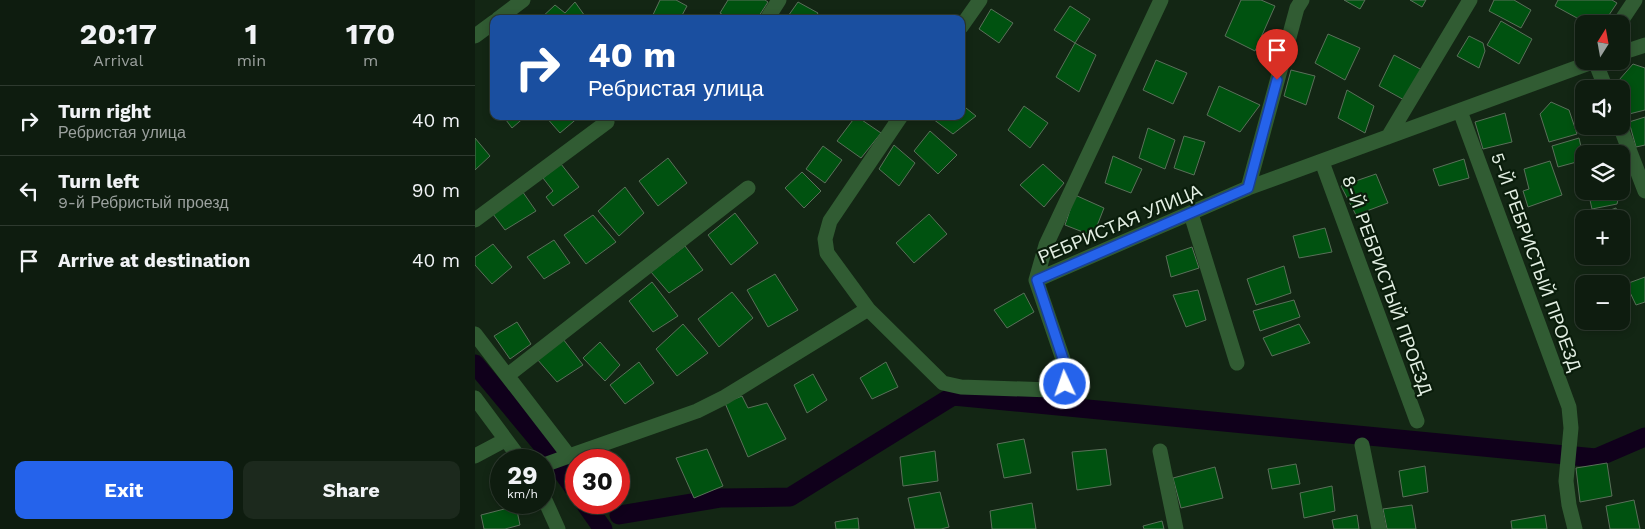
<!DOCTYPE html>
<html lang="en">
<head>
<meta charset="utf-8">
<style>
  :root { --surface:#0e1c0f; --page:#1c291d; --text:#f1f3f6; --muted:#9ba19e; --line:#2e3a2f; --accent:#2563eb }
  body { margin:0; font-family:"Work Sans",sans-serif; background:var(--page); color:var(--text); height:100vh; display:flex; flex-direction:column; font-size:19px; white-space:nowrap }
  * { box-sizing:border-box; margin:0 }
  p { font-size:16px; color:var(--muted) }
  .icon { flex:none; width:28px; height:28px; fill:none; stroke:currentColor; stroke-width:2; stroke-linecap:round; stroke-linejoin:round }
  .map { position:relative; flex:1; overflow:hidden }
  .drawer { display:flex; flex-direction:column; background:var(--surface); width:475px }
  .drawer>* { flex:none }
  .hud { position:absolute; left:15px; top:15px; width:475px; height:105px; border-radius:10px; box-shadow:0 2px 8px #0003,0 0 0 1px var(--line); background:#1a4fa0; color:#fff; overflow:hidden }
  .needle { width:32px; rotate:11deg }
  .controls { position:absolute; left:1100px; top:15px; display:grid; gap:10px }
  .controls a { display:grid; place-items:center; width:55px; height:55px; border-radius:10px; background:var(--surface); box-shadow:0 2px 8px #0003,0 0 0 1px var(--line); font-size:25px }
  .speed { position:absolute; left:15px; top:449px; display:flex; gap:10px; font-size:25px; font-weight:700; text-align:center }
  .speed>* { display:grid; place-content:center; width:65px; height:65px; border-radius:50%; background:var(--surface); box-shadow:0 2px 8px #0003,0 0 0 1px var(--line); line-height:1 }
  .speed small { font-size:12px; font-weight:400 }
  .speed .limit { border:8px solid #d22; background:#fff; color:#111 }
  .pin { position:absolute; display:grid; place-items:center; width:42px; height:42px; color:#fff; margin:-51px -21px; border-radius:50% 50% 50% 0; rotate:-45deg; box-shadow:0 0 5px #0007 }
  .pin .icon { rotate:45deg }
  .me { position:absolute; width:55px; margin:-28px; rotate:357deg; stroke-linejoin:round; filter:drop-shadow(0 0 4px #0008) }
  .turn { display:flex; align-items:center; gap:18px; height:105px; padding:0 15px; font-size:22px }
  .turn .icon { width:65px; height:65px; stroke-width:2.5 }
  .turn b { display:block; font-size:35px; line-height:42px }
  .eta { display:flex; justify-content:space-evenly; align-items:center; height:85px; text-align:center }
  .eta b { font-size:30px; font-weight:700; line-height:35px }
  .cta { display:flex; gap:10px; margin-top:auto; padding:10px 15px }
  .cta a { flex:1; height:58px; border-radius:10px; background:var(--accent); color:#fff; font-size:20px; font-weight:700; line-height:58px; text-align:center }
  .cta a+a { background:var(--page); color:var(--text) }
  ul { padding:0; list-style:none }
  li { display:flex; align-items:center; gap:15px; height:70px; padding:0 15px; border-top:1px solid var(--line) }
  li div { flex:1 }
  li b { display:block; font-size:19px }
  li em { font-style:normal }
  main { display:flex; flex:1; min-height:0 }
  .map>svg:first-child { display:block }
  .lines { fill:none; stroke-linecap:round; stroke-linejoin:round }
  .canal { stroke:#10001b; stroke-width:19 }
  .building { fill:#005210; stroke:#5a705a }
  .minor { stroke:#315c33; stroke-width:15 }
  .route-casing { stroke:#184099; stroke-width:12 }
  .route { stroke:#2563eb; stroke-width:9 }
  .labels { text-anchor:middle; stroke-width:4.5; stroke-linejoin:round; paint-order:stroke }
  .street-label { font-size:18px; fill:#e3efe3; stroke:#0a1d0b }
</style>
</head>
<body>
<main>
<section class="drawer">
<div class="eta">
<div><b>20:17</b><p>Arrival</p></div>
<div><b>1</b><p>min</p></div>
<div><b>170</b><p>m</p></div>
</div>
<ul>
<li><svg class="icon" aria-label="right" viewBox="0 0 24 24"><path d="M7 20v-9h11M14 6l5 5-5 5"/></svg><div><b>Turn right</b><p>Ребристая улица</p></div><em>40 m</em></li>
<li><svg class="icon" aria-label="left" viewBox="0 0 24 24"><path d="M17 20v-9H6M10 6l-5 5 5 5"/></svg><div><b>Turn left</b><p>9-й Ребристый проезд</p></div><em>90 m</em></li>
<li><svg class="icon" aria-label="arrive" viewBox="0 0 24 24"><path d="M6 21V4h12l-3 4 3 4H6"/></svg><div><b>Arrive at destination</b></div><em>40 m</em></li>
</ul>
<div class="cta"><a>Exit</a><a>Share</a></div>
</section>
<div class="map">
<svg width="1170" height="529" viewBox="0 0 1170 529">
  <rect width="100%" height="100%" fill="#132614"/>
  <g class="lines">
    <path class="canal" d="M0 364 73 452 101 491
      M109 502 128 529
      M144 515 246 498 315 497 478 396 1121 458 1170 437"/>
  </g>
  <path class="building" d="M185 0H201L212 6 205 19H176Z
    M253 0H290L293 2 282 19H255L245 13Z
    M766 0H786L800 6 780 51 750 36Z
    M869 0H890L885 9Z
    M935 0H951L947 7Z
    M1019 0H1039L1056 10 1046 28 1014 11Z
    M1083 0H1137L1142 3 1128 24H1113L1080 6Z
    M100 2 112 19H65L80 5 90 13Z
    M323 2 343 13 339 19H311Z
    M595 6 615 19 600 43 579 30Z
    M516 9 538 23 524 43 504 29Z
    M1026 21 1057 39 1044 64 1012 45Z
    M853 34 885 48 870 80 840 63Z
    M994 36 1008 43 1010 51 1004 68 982 56Z
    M600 43 621 55 604 92 581 77Z
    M919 55 947 70 931 101 904 86Z
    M681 60 712 73 698 104 668 90Z
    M1158 64 1170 68V110L1154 114 1144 80Z
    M816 70 840 76 831 105 809 96Z
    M744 86 785 105 765 132 732 115Z
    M872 90 899 106 890 133 863 118Z
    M1076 102 1094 110 1102 134 1074 142 1065 114Z
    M486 104 501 116 478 134 454 116H486Z
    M549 106 573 123 555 148 533 130Z
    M1030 113 1037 142 1008 149 1000 122Z
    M28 116H51L37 128Z
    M70 116H105L85 133Z
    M381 116 406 133 386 158 362 141Z
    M1170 117V145L1161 147 1154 122Z
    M673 128 700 140 690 169 664 158Z
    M455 131 482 155 463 174 439 151Z
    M709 136 730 142 719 175 699 168Z
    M0 138 15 156 0 170Z
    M1104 138 1109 160 1083 167 1077 146Z
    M419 145 440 163 424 186 404 169Z
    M348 146 367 160 350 183 331 169Z
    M638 156 667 169 656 193 630 183Z
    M193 158 212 183 183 206 164 181Z
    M989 159 994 178 964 186 958 169Z
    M1075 161 1087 195 1053 207 1048 191 1054 189 1049 169Z
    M86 164 104 187 78 206 71 197 78 191 68 178Z
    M568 164 589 183 569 207 545 185Z
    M327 172 346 191 329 208 310 188Z
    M901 174 913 203 881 215 866 186Z
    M150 187 169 213 144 236 123 211Z
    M45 188 61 211 30 230 15 210Z
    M1113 191H1145L1142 204 1117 209Z
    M600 195 629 208 618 236 590 225Z
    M1141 208 1145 219H1117L1116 217Z
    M260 213 283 243 256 265 233 235Z
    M454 214 472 234 439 263 421 243Z
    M118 215 141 242 111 264 89 235Z
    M850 228 857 252 824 258 818 236Z
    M79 240 95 263 69 279 52 257Z
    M18 244 37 267 17 284 0 265V257Z
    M210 246 228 270 194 293 176 272Z
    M717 247 724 268 696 277 691 256Z
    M809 266 816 293 781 305 772 279Z
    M300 274 323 310 293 327 272 290Z
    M1170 277V302L1161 305 1151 284Z
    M177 282 203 316 178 332 154 301Z
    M723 290 731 320 711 327 698 295Z
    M257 292 278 318 244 347 223 319Z
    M549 293 559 312 532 328 519 310Z
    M819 300 825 317 785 331 778 311Z
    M42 322 56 344 35 359 19 336Z
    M208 324 233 353 202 376 181 349Z
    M824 324 835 343 797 356 788 338Z
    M88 339 108 365 82 382 62 359Z
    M125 342 145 365 130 381 108 358Z
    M164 362 179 383 150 404 135 385Z
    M411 362 423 387 397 399 385 378Z
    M338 374 352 400 332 413 319 385Z
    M267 396 273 408 292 403 311 439 273 457 250 403Z
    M549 439 556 473 529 478 522 444Z
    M232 449 248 486 219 498 201 458Z
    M631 449 636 485 602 490 597 452Z
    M123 451 127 460H105L104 457Z
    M460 451 463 481 428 486 425 457Z
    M1132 463 1137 496 1105 502 1101 468Z
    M821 464 825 484 797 489 793 469Z
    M950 466 953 492 928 497 924 471Z
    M740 467 748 498 706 508 698 478Z
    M857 486 860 511 829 518 825 493Z
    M465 492 474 527 466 529H440L433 498Z
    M1159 500 1165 529H1135L1131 506Z
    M557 503 561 529H517L515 511Z
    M937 505 941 529H912L908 509Z
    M41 506 45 525 30 529H9L6 515Z
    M882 515 884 529H859L857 520Z
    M1070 515 1072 529H1037L1036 521Z
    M383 518 384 529H361L360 522Z
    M687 521 689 529H669L668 526Z"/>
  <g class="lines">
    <path class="minor" d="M23 19 48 0
      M292 19 304 0
      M1144 24 1160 0
      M486 27 505 0
      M0 36 19 22
      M1146 53 1170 45
      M1120 61 1131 89
      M985 111 1094 407 1096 428 1091 481 1094 505 1100 529
      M1145 126 1170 191
      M913 137 995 0
      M847 162 942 421
      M773 188 822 8 827 0
      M716 214 762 363
      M0 220 132 122
      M561 280 571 245 686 0
      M393 309 352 253 350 239 355 221 426 116
      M0 334 94 456 69 465
      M33 375 273 188
      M0 398 46 460
      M887 445 904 529
      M685 451 701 529
      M0 456 30 440
      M94 456 222 411 250 397 393 309 468 383 486 387 576 390 590 384 591 368 561 280 773 188 1120 61
      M69 498 83 529"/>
  </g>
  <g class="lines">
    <defs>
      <path id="route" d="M590 384 591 368 562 280 773 188 802 80"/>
    </defs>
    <use href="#route" class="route-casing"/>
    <use href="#route" class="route"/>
  </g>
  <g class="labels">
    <g class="street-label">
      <text transform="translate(645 224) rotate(-23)" y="6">РЕБРИСТАЯ УЛИЦА</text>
      <text transform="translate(1061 262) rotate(70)" y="6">5-Й РЕБРИСТЫЙ ПРОЕЗД</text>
      <text transform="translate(912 285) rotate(70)" y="6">8-Й РЕБРИСТЫЙ ПРОЕЗД</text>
    </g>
  </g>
</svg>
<div class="controls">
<a><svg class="needle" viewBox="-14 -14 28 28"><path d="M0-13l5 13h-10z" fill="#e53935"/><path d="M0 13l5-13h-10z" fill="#9ba19e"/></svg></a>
<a><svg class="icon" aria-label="sound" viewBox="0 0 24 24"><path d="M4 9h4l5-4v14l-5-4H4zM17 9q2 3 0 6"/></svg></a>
<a><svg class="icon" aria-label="layers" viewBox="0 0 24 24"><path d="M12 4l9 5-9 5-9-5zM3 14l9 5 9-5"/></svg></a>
<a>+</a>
<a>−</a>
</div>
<div class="speed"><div>29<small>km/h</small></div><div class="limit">30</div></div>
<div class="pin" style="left:802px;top:80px;background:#d93025"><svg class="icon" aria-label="arrive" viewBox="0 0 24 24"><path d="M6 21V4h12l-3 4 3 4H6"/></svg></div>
<svg class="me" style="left:590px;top:384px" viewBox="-20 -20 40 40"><circle r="17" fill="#2563eb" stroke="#fff" stroke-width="3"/><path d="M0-11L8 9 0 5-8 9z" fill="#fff"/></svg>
<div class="hud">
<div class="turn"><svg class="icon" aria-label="right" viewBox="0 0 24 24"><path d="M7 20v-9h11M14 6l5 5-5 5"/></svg><div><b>40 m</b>Ребристая улица</div></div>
</div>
</div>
</main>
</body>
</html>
